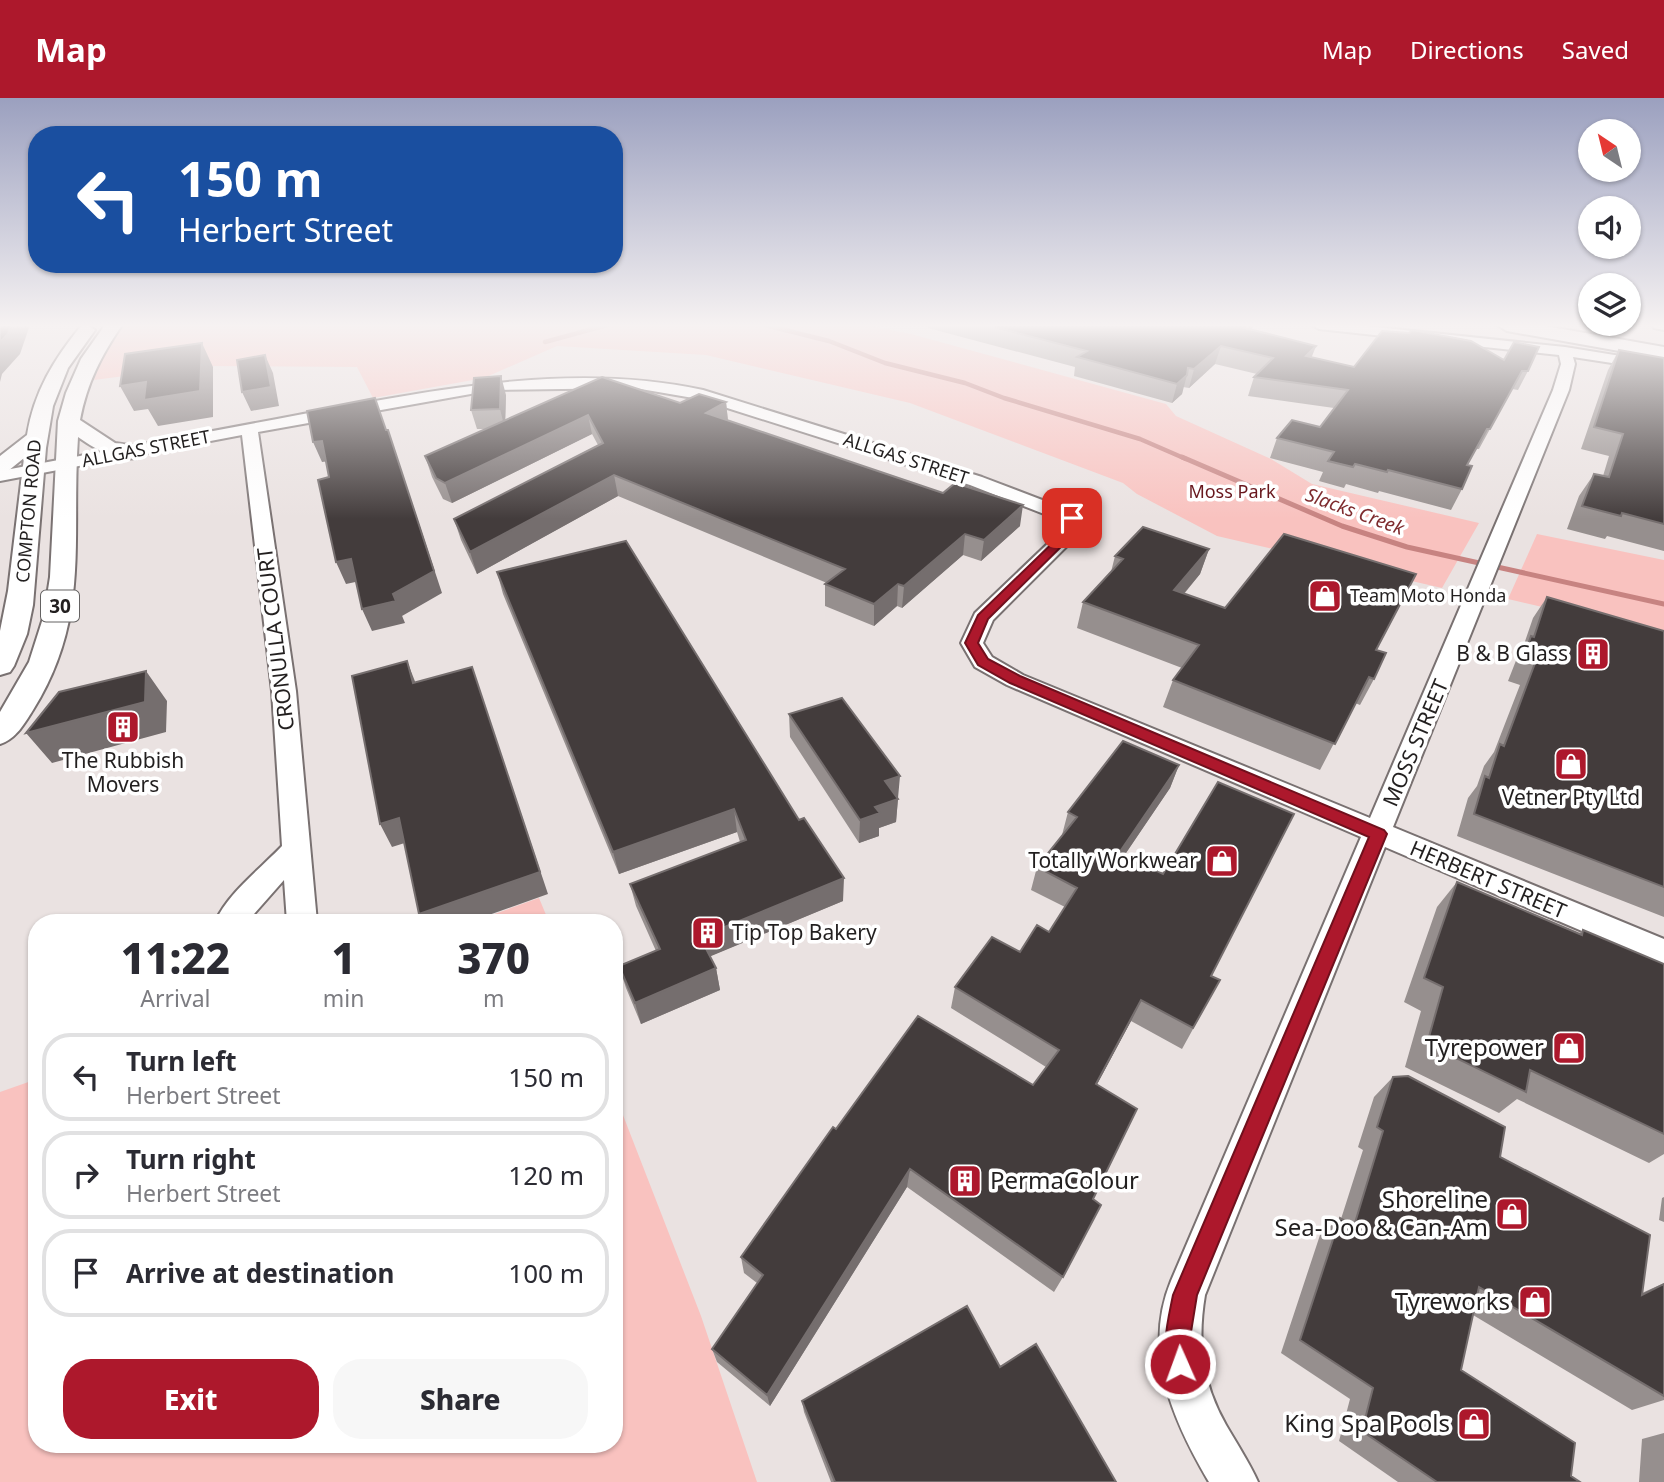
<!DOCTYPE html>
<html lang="en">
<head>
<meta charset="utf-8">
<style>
  :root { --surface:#fff; --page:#f7f7f7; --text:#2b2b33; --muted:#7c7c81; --line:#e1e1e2; --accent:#ad182c }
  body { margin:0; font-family:"Noto Sans",sans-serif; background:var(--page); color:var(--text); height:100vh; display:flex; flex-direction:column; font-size:26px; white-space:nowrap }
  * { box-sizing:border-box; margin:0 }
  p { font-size:23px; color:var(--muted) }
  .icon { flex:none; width:38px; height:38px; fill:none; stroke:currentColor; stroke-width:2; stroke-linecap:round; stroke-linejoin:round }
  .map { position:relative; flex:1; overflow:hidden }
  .side { position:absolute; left:28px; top:816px; width:595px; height:539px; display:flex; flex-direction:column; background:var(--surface); border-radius:28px; box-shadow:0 2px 5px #0004 }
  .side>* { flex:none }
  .guide { position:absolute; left:28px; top:28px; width:595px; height:147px; border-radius:28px; box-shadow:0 2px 5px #0004; background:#1a4fa0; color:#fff; overflow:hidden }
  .needle { width:46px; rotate:325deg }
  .tools { position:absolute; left:1578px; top:21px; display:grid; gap:14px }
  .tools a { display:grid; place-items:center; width:63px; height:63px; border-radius:50%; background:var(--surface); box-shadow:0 2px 5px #0004; font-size:35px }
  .pin { position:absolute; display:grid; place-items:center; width:60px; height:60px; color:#fff; margin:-30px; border-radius:14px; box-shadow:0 4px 10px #0006 }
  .me { position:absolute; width:77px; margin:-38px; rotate:358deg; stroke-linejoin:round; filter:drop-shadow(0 0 5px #0008) }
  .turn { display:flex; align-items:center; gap:24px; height:147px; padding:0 35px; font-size:32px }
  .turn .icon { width:91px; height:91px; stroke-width:2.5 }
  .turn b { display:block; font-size:49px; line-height:60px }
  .eta { display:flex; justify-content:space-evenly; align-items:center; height:119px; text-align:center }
  .eta b { font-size:42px; font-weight:800; line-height:49px }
  .button { display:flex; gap:14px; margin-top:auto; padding:14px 35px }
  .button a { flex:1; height:80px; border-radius:28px; background:var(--accent); color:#fff; font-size:28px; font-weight:800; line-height:80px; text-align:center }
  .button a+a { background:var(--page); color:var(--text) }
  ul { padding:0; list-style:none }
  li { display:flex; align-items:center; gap:21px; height:88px; margin:0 14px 10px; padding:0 21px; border:4px solid var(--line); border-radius:28px }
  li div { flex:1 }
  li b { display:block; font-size:26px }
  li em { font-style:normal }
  header { display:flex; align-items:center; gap:42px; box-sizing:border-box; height:98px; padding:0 35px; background:var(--accent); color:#fff }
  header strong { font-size:33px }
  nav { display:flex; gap:38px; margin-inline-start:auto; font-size:24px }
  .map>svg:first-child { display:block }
  .green { fill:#f9c2bf }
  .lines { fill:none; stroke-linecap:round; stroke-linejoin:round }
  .stream-far1 { stroke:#c78381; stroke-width:4.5 }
  .stream { stroke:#c78381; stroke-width:5 }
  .minor-casing { stroke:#797171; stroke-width:4 }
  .major-casing { stroke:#797171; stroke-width:4 }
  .highway-casing { stroke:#797171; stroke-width:4 }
  .minor { fill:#fff; fill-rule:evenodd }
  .major { fill:#fff; fill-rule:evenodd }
  .highway { fill:#fff; fill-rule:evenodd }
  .wall { fill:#968f8e }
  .shaded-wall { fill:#756e6e }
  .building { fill:#433c3c; stroke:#756e6e; stroke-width:2 }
  .route { fill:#ad182c; stroke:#70101d; stroke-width:2 }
  .labels { text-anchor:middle; stroke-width:7; stroke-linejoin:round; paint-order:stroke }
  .far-street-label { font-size:18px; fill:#221f1f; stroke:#fff }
  .far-park-label { font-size:18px; fill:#68171d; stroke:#fff }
  .far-poi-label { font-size:18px; fill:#221f1f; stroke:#fff; text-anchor:start }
  .far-water-label { font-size:19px; font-style:italic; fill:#7e2b2e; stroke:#fff }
  .shield { fill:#fff; stroke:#646262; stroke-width:2 }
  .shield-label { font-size:19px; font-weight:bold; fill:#221f1f }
  .street-label { font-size:21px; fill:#221f1f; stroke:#fff }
  .poi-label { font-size:21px; fill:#221f1f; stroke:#fff; text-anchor:end }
  .near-poi-label { font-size:24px; fill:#221f1f; stroke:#fff; text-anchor:end }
</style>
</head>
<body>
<header>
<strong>Map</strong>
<nav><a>Map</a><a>Directions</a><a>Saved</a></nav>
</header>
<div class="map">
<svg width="1664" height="1384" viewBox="0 0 1664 1384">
  <rect width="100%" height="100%" fill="#eae2e1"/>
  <path class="green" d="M121 227H867L911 236 1166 306 1176 318 1271 361 1312 386 1479 425 1442 490 1217 438 1137 396 1123 385 910 305 706 257 557 248 484 280 373 300 357 269 201 268 94 282 106 249Z
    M1537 436 1664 462V537L1508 501Z
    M539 800 549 824H472Z
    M37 981V1346H614V994L701 1218 757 1384H0V994Z"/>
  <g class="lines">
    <path class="stream-far1" d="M765 227 829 243 885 265 965 285 1004 300 1140 341 1186 361
      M545 244 607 227"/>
    <path class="stream" d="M1182 359 1342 428 1407 449 1664 506"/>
    <defs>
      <path id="minor" d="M1312 227H1357L1565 249 1664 265V273L1573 259 1575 266 1569 292 1393 729 1664 841V868L1385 749 1205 1197C1197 1244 1202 1285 1226 1327 1237 1346 1249 1364 1258 1384H1209C1173 1323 1142 1253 1171 1183L1361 739 1007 587 975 569 961 545 975 515 1062 432V423L970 387 699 301 635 290 493 292 258 334 296 593 317 824H287L284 782 247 824H215C228 795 260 771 282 748L272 593 242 337 0 383V373C99 354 198 336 298 317 429 293 571 263 703 292L982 379 1079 416 1081 420 1078 437 993 522 983 545 992 559 1023 577 1370 720 1553 292 1561 266 1559 257 1319 231Z
        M1652 227H1664V232L1654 230Z"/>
      <path id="major" d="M87 227 95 232 68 270 53 308 46 350 33 507 27 536 14 568 10 574 0 577V533L8 493 24 360 8 373 0 375V358L27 337C34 294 54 261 81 228Z
        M105 227H122C101 258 87 285 80 322L115 345 142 349 145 354 142 359C117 365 97 352 78 339 71 441 91 519 33 612 24 626 16 641 0 646V614L29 564 44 517 50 479 58 323 66 295 81 261Z"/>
      <path id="highway" d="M1497 227H1540L1664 249V261L1507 233Z"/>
    </defs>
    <use href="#minor" class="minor-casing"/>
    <use href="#major" class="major-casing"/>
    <use href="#highway" class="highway-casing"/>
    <use href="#minor" class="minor"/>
    <use href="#major" class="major"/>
    <use href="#highway" class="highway"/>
  </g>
  <path class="wall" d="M928 227H1253L1252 231 1312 259 1354 269 1504 262 1528 273 1518 292 1512 291 1479 351H1476L1467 367 1462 391 1451 412 1379 393 1378 395 1346 386 1344 390 1319 383 1323 374 1270 360 1277 340 1320 329 1334 310 1248 298 1254 279 1257 276 1215 266 1189 290 1183 289 1182 296 1172 305 1074 278 1075 269 928 230Z
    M1619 252 1664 260V453L1607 438 1605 441 1567 431 1579 398 1594 376 1603 378 1609 358 1581 351 1608 272Z
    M506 297 505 323 680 305 726 304 728 322 1020 428 981 463 963 457 902 510 897 508 874 528 825 508V486L827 485 618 398 477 476 461 442 454 421 598 347 592 336 452 405 443 401 432 379 425 358 486 331H477L471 312Z
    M1209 451 1200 476 1184 496 1225 510 1376 552 1374 581 1360 607 1355 605 1320 672 1163 609 1173 582 1182 570 1077 530 1083 504 1111 474 1115 458Z
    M497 474 843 803 710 858 716 870 720 892 641 926 626 890 619 868 656 853 636 808 630 786 740 744 737 734 619 776 503 496Z
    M1547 499 1664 533V819L1457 738 1468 700 1477 688 1484 668 1494 654 1520 587 1508 583 1517 560 1522 552 1533 520Z
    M789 616 898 700 896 724 879 730V738L859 745 790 639Z
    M1179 667 1170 690 1124 758 1211 878 1220 882 1182 951 1131 923 1097 986 1093 1101 1063 1179 1054 1194 907 1089 770 1308 717 1264 712 1251 757 1185 744 1175 741 1159 836 1031 1033 987 1046 969 951 910 955 889 1020 854 1049 834 1065 809 1031 792 1037 769 1063 737H1062L1068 714Z
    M1457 784 1578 836 1583 832 1664 866V1056L1649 1065 1517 1001 1499 1015 1405 969 1421 913 1404 904 1437 809Z
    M1393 979 1500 1059 1642 1195 1664 1185V1302L1632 1312 1473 1217 1461 1272 1571 1378 1580 1384H1398L1339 1343 1350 1301 1281 1255 1320 1137 1340 1120 1341 1121 1363 1052 1358 1049 1374 999Z
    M1664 1099V1124L1659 1122 1662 1100Z
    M1000 1269 1116 1384H831L804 1314 802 1303Z
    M1664 1335V1384H1639L1642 1341Z"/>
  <path class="shaded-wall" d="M11 227H30L20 256 2 276 0 284V244Z
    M1248 227H1253L1249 239 1245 230Z
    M202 245 213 269V319L158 328 148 311 134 313 120 288 146 284Z
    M1221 248 1215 266 1189 290 1194 271Z
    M1316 248 1309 266 1306 258Z
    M265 257 273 275 279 308 251 313 242 294Z
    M1187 277 1182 296 1172 305 1177 286Z
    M501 278 506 297 505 331 500 311Z
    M726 304 728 324 706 315Z
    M588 317 592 336 452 405 445 385Z
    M388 332 442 495 402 518 393 496Z
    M322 343 330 363 322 364 313 344Z
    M614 377 618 398 477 476 470 454Z
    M1023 407 1020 428 981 463 984 442Z
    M965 436 963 457 902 510 904 488Z
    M1209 451 1200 476 1165 518 1174 492Z
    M351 461 360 483 346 486 336 464Z
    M898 486 897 508 874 528V506Z
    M396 503 405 525 372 533 362 511Z
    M407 563 416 586 413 585Z
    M472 569 548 796 469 824H424L419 816Z
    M146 573 167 603 166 634 52 665 26 635Z
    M1179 667 1170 690 1111 777 1119 755Z
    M900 678 898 700 884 706 885 683Z
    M898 701 896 724 879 730V738L859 745 860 722 875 709Z
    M734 711 737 734 619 776 613 754Z
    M399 720 411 743 392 749 380 726Z
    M844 780 843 803 704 861 700 839Z
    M716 870 720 892 641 926 635 905Z
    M1141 902 1131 923 1087 1005 1096 986Z
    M910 1071 907 1089 770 1308 767 1297Z"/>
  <path class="building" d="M0 227H11L8 236 0 244Z
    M986 227H1248L1245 230 1316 248 1306 258 1354 269 1382 233 1409 235 1412 232 1471 243 1504 262 1514 244 1539 249 1528 273H1522L1490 331H1487L1467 367 1472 368 1462 391 1388 372 1387 374 1355 366 1353 369 1328 363 1334 354 1277 340 1292 322 1320 329 1348 292 1254 279 1273 260 1221 248 1194 271 1188 270 1187 277 1177 286 1077 259 1087 253Z
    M202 245 200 293 144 302 146 284 120 288 125 256Z
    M1619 252 1664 260V426L1622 415 1621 418 1582 408 1594 376 1609 379 1623 336 1594 329Z
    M265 257 271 289 242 294 237 262Z
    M501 278 500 311 471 312 474 280Z
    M602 279 680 305 699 296 726 304 706 315 943 395 955 385 1023 407 984 442 965 436 904 488 898 486 874 506 825 486 845 471 614 377 470 454 454 421 603 345 588 317 445 385 436 380 425 358Z
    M375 300 386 332H388L434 473 393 496 396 503 362 511 351 461 336 464 318 382 329 379 322 343 313 344 307 313Z
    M1143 429 1209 451 1174 492 1225 510 1284 436 1416 476 1376 552 1386 555 1374 581 1369 579 1335 646 1173 582 1199 547 1083 504 1123 461 1115 458Z
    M626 443 799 722 804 720 844 780 700 839 716 870 635 905 619 868 660 851 630 786 746 742 734 711 613 754 497 474Z
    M1547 499 1664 533V789L1474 716 1485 678 1489 680 1500 646 1504 648 1535 565 1523 561 1531 538 1534 539Z
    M407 563 413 585 472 569 540 774 419 816 399 720 380 726 352 578Z
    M146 573 145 604 26 635 59 594Z
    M842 600 900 678 885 683 898 701 875 709 880 715 860 722 789 616Z
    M1123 643 1179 667 1119 755 1163 776 1218 684 1294 716 1211 878 1220 882 1193 930 1141 902 1096 986 1137 1011 1093 1101 1101 1107 1063 1179 910 1071 767 1297 712 1251 763 1177 741 1159 833 1029 836 1031 918 918 1033 987 1059 952 955 889 992 839 1020 854 1037 827 1049 834 1077 790 1037 769 1077 719 1068 714Z
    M1457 784 1582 837 1583 832 1664 866V1036L1530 972 1526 994 1427 946 1443 889 1424 880Z
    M1408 978 1505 1029 1500 1059 1650 1137 1642 1197 1664 1186V1298L1479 1189 1461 1272 1575 1345 1571 1378 1580 1384H1437L1362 1333 1373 1290 1300 1242 1340 1120 1354 1128 1383 1033 1377 1029 1393 979Z
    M967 1208 1000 1269 1036 1246 1116 1384H835L802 1303Z"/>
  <linearGradient id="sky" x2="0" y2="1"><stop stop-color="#9ba0bf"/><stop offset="0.54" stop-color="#f6f2f2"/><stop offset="1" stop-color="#f6f2f2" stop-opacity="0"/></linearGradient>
  <rect width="1664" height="421" fill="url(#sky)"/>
  <path class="route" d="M1068 418 1078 420 1075 435 988 521 978 545 988 561 1020 578 1384 732 1387 736 1197 1197 1190 1240 1193 1266 1189 1275 1180 1278 1171 1275C1160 1249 1168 1223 1173 1197L1369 739 1010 585 978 567 965 545 978 517 1066 432Z"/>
  <defs>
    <symbol id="shop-square" viewBox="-11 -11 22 22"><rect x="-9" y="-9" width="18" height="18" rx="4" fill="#ad182c" stroke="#fff"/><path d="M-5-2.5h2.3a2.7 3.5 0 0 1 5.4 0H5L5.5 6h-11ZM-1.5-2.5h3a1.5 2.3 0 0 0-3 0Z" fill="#fff"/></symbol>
    <symbol id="building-square" viewBox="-11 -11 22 22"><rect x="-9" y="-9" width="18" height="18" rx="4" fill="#ad182c" stroke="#fff"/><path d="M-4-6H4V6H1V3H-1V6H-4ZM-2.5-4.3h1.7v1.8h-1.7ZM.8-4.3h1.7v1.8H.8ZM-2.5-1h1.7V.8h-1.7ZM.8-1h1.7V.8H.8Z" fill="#fff"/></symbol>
  </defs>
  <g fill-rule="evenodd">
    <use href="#shop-square" x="1306" y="479" width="38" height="38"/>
    <use href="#building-square" x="1574" y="537" width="38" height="38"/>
    <use href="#building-square" x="104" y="610" width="38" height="38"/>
    <use href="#shop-square" x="1552" y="647" width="38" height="38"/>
    <use href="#shop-square" x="1203" y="744" width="38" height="38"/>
    <use href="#building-square" x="689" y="816" width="38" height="38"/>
    <use href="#shop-square" x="1550" y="931" width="38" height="38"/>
    <use href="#building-square" x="946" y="1064" width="38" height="38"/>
    <use href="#shop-square" x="1493" y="1097" width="38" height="38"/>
    <use href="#shop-square" x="1516" y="1185" width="38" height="38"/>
    <use href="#shop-square" x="1455" y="1307" width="38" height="38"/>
  </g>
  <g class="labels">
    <g class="far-street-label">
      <text transform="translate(146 351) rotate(-11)" y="6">ALLGAS STREET</text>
      <text transform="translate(906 361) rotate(18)" y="6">ALLGAS STREET</text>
      <text transform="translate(29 413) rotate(-85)" y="6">COMPTON ROAD</text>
    </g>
    <g class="far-park-label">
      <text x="1232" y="400">Moss Park</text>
    </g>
    <g class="far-poi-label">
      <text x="1350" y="504">Team Moto Honda</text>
    </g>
    <g class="far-water-label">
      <text transform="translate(1355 413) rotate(20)" y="7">Slacks Creek</text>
    </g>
    <rect class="shield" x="41" y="492.5" width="38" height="31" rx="5"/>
    <g class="shield-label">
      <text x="60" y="515">30</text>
    </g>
    <g class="street-label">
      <text transform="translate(276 541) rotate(-97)" y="7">CRONULLA COURT</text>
      <text transform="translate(1416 645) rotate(-67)" y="7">MOSS STREET</text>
      <text transform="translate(1488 782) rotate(23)" y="7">HERBERT STREET</text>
    </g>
    <g class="poi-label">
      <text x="1568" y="563">B &amp; B Glass</text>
      <text x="123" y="670" text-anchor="middle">The Rubbish<tspan x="123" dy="24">Movers</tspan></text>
      <text x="1571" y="707" text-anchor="middle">Vetner Pty Ltd</text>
      <text x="1198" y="770">Totally Workwear</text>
      <text x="732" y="842" text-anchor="start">Tip Top Bakery</text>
    </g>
    <g class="near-poi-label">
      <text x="1544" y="958">Tyrepower</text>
      <text x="990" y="1091" text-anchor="start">PermaColour</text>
      <text x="1488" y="1110">Shoreline<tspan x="1488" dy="28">Sea-Doo &amp; Can-Am</tspan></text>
      <text x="1510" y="1212">Tyreworks</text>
      <text x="1450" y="1334">King Spa Pools</text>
    </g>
  </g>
</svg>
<div class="tools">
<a><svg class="needle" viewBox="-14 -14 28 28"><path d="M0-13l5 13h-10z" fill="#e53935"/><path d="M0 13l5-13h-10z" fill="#7c7c81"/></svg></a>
<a><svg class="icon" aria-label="sound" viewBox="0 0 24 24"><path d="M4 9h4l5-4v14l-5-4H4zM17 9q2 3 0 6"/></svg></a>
<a><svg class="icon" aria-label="layers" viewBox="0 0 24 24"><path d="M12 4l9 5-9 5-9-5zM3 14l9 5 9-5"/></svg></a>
</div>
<div class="pin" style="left:1072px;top:420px;background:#d93025"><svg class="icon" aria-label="arrive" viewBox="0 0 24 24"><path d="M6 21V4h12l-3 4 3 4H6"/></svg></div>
<svg class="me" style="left:1180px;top:1266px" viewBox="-20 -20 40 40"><circle r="17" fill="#ad182c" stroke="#fff" stroke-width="3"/><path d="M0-11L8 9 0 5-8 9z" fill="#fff"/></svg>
<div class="guide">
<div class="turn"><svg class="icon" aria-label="left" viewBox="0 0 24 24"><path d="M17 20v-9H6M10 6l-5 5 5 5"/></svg><div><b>150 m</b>Herbert Street</div></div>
</div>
<section class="side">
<div class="eta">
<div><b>11:22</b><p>Arrival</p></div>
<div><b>1</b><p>min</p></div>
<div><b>370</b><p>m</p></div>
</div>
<ul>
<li><svg class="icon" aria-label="left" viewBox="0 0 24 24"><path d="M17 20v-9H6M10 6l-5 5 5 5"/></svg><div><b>Turn left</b><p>Herbert Street</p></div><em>150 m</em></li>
<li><svg class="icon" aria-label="right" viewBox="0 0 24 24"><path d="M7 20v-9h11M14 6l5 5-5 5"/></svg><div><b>Turn right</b><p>Herbert Street</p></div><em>120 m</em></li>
<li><svg class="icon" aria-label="arrive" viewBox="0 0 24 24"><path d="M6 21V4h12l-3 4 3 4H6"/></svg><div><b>Arrive at destination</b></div><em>100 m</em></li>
</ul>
<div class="button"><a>Exit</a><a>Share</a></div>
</section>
</div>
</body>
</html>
